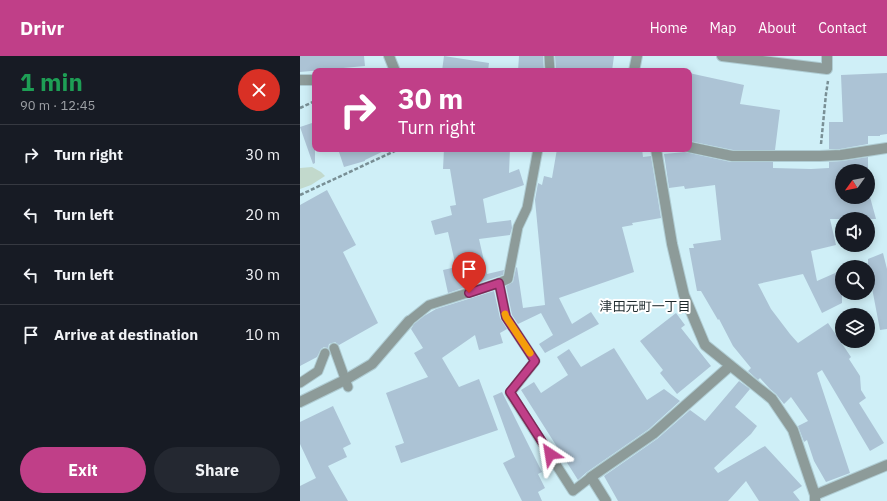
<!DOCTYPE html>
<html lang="en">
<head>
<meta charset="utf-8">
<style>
  :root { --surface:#171b24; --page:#242831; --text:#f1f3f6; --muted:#9ea1a6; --line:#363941; --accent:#c03f88 }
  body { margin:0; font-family:"IBM Plex Sans","Noto Sans JP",sans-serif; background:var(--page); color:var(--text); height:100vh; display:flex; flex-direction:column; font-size:15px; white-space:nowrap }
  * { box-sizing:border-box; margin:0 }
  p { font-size:13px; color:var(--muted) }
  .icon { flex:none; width:22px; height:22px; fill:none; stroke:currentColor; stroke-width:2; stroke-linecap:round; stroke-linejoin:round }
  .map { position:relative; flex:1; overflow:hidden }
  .panel { display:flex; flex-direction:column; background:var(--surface); width:300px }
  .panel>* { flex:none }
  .banner { position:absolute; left:12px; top:12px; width:380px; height:84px; border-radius:8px; box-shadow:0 2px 10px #0003; background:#c03f88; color:#fff; overflow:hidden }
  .needle { width:26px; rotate:237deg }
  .tools { position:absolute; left:535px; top:108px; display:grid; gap:8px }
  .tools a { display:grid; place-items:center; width:40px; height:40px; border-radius:50%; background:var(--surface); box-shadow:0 2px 10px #0003; font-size:20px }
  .pin { position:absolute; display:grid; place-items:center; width:34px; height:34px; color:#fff; margin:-41px -17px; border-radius:50% 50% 50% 0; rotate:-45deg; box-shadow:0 0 4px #0007 }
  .pin .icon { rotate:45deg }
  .me { position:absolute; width:44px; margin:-22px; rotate:327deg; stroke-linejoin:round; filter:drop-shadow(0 0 3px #0008) }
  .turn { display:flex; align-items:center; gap:14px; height:84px; padding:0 20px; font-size:18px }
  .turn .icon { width:52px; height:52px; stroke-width:2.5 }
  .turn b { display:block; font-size:28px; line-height:34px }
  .round { display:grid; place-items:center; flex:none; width:42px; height:42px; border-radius:21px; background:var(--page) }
  .overview { display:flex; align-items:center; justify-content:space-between; height:68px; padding:0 20px }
  h1 { font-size:24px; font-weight:700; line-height:30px; color:#1e9e55 }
  .action { display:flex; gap:8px; margin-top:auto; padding:8px 20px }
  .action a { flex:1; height:46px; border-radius:24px; background:var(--accent); color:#fff; font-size:16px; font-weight:700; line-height:46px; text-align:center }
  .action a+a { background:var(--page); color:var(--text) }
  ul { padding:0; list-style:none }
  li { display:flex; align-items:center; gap:12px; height:60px; padding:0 20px; border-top:1px solid var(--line) }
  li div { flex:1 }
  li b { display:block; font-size:15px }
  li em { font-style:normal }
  header { display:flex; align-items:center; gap:24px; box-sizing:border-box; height:56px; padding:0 20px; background:var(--accent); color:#fff }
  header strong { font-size:19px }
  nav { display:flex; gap:22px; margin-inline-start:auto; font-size:14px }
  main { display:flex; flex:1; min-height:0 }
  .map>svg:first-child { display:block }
  .green { fill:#c2d9cc }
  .building { fill:#acc3d5 }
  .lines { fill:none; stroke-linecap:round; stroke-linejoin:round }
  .lane-casing { stroke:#afccd3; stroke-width:11 }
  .street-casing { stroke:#afccd3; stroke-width:12 }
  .path { stroke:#798f95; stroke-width:2.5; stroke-dasharray:4 2; stroke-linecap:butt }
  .lane { stroke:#8d9b99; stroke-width:9 }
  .street { stroke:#8d9b99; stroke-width:10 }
  .route-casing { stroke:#7d2958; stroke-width:10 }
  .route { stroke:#c03f88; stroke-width:7 }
  .slow { stroke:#f59e0b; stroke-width:7 }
  .labels { text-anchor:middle; stroke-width:4; stroke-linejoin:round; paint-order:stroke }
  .neighbourhood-label { font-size:13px; fill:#1e2a2d; stroke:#fff }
</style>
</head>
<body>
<header>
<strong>Drivr</strong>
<nav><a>Home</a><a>Map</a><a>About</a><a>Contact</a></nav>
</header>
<main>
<section class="panel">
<div class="overview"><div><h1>1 min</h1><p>90 m · 12:45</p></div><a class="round" style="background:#d93025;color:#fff"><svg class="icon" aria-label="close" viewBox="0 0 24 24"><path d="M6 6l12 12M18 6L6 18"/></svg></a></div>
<ul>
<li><svg class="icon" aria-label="right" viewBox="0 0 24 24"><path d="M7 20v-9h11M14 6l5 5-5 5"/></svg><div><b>Turn right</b></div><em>30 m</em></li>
<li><svg class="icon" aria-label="left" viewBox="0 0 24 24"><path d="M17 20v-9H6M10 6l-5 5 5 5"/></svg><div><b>Turn left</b></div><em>20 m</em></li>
<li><svg class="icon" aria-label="left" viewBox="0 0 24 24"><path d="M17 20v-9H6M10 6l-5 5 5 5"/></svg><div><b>Turn left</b></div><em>30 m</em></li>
<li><svg class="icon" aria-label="arrive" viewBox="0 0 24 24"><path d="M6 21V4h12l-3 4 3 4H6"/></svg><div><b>Arrive at destination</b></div><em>10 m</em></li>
</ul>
<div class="action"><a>Exit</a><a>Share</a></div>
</section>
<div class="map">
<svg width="587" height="445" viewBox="0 0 587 445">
  <rect width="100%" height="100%" fill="#cfeff7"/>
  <path class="green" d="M12 111 21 116 25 120 11 129 0 133V112Z"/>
  <path class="building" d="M0 0H64L65 10 0 16Z
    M144 0 189 7 188 15H142Z
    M219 0H243L244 15H218Z
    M255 0H314L312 15H256Z
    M389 17 444 29 440 48 480 54 475 94H433L389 85Z
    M587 17V78L580 79V80H568V88L540 93H529V66H543L541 19Z
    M15 66V107L13 108 0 71Z
    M38 93H88L65 104V105L44 111Z
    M144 93H210L209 117 219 113 224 129 183 143 187 167 211 164 212 172 210 179 179 183 187 218 204 214 203 219 194 222 148 237 143 214 156 211 148 176 135 179 131 165 152 159 150 150 156 149 150 113H143Z
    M257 93H342L343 101 351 100 361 162 332 167 333 169 322 171 334 216 259 242 272 268 291 256 299 268 245 297 239 288 253 279 241 257 218 268 212 259 206 230 213 226 216 212 217 211 223 252 245 249 235 144 238 127 242 129 244 120 252 122Z
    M385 96 431 106H473V112L511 113 529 112V106L542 105 568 101V115H542V141H570L576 163H530L536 189 511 195 517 225 542 214V247L522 257 503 218 458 228 471 253 490 278 498 287 528 267 551 301 549 303 560 320 561 334 566 342 559 347 584 387 570 395 522 314 517 317 550 417 526 426 514 405 507 384 504 386 498 370 508 365 491 341 484 348 476 338 470 333 460 322 458 324 448 315 451 312 433 290 419 263 418 264 401 235H397L389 192H394L393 188 421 184 415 129 385 133 384 130 369 132 364 98Z
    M27 134 56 189 43 196 78 267 39 289 35 286 29 288 28 292 24 291 21 293 17 301 0 310V149Z
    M583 197 587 213V273L580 274 572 232 568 235V203Z
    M194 235 200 262 207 273 200 277 203 287 179 294 175 279 142 302 159 331 179 323 198 374 101 407 95 390 104 387 86 337 128 321 114 297 123 292 111 273 114 268 124 260 136 253Z
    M376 257 385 269 381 272 411 310 377 338 360 317 363 314 340 285Z
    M314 292 347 344 364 333 380 345 349 373 287 416 278 424 221 334 234 326 241 337 268 319 257 301 269 293 281 311Z
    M439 325 450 333 435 351 457 370 451 378 414 412 418 417 465 390 502 430 493 436 500 445H459L446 425 428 445H318L304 420 357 383 390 354 405 365Z
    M202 336 242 416 238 418 245 432 238 436 242 445H222L203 407 215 401 193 340Z
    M33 350 51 388 43 392 47 401 28 410 48 445H0V430L16 422 0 388V366Z"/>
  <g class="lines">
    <defs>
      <path id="lane" d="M249 0 250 15
        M199 227 206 261 235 305 210 337 273 435 291 421
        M109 265 129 249 196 228 208 223 218 171 227 152 238 93
        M34 292 48 331
        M0 327 18 315 25 297"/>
      <path id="street" d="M89 0 95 15
        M422 0 527 13V0
        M334 15 337 0
        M0 24H15
        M389 91 432 100H520L541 99 587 92
        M356 93 372 188 384 239 405 289 472 343 493 374 515 439V445
        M0 346 45 324 72 308 109 265
        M515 439 587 409
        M306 445 291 421 353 378 430 310"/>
    </defs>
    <use href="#lane" class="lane-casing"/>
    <use href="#street" class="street-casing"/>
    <path class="path" d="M0 52 15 45
      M521 88 526 38 528 25
      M0 139 99 93"/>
    <use href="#lane" class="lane"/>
    <use href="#street" class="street"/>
  </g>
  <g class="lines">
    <defs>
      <path id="route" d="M169 237 199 227 206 261 235 305 210 336 250 398"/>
    </defs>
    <use href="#route" class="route-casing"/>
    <use href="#route" class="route"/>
    <path class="slow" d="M205 258 206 261 230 297"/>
  </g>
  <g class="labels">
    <g class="neighbourhood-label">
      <text x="345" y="255">津田元町一丁目</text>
    </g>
  </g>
</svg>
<div class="tools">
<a><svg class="needle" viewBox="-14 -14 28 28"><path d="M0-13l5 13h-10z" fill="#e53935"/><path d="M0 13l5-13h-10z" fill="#9ea1a6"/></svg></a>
<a><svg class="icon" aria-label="sound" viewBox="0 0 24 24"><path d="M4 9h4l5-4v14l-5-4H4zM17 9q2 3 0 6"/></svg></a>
<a><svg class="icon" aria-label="search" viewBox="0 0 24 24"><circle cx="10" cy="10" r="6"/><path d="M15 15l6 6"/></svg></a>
<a><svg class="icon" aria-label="layers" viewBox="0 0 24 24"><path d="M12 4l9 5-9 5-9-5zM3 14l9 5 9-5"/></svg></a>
</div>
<div class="pin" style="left:169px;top:237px;background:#d93025"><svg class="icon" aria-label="arrive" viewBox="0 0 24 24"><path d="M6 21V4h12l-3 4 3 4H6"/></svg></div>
<svg class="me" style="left:250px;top:398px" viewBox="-20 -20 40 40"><path d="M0-17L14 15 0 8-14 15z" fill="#c03f88" stroke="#fff" stroke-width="4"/></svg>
<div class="banner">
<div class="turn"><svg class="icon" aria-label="right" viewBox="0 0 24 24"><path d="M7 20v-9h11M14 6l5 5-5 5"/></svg><div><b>30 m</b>Turn right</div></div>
</div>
</div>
</main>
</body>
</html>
